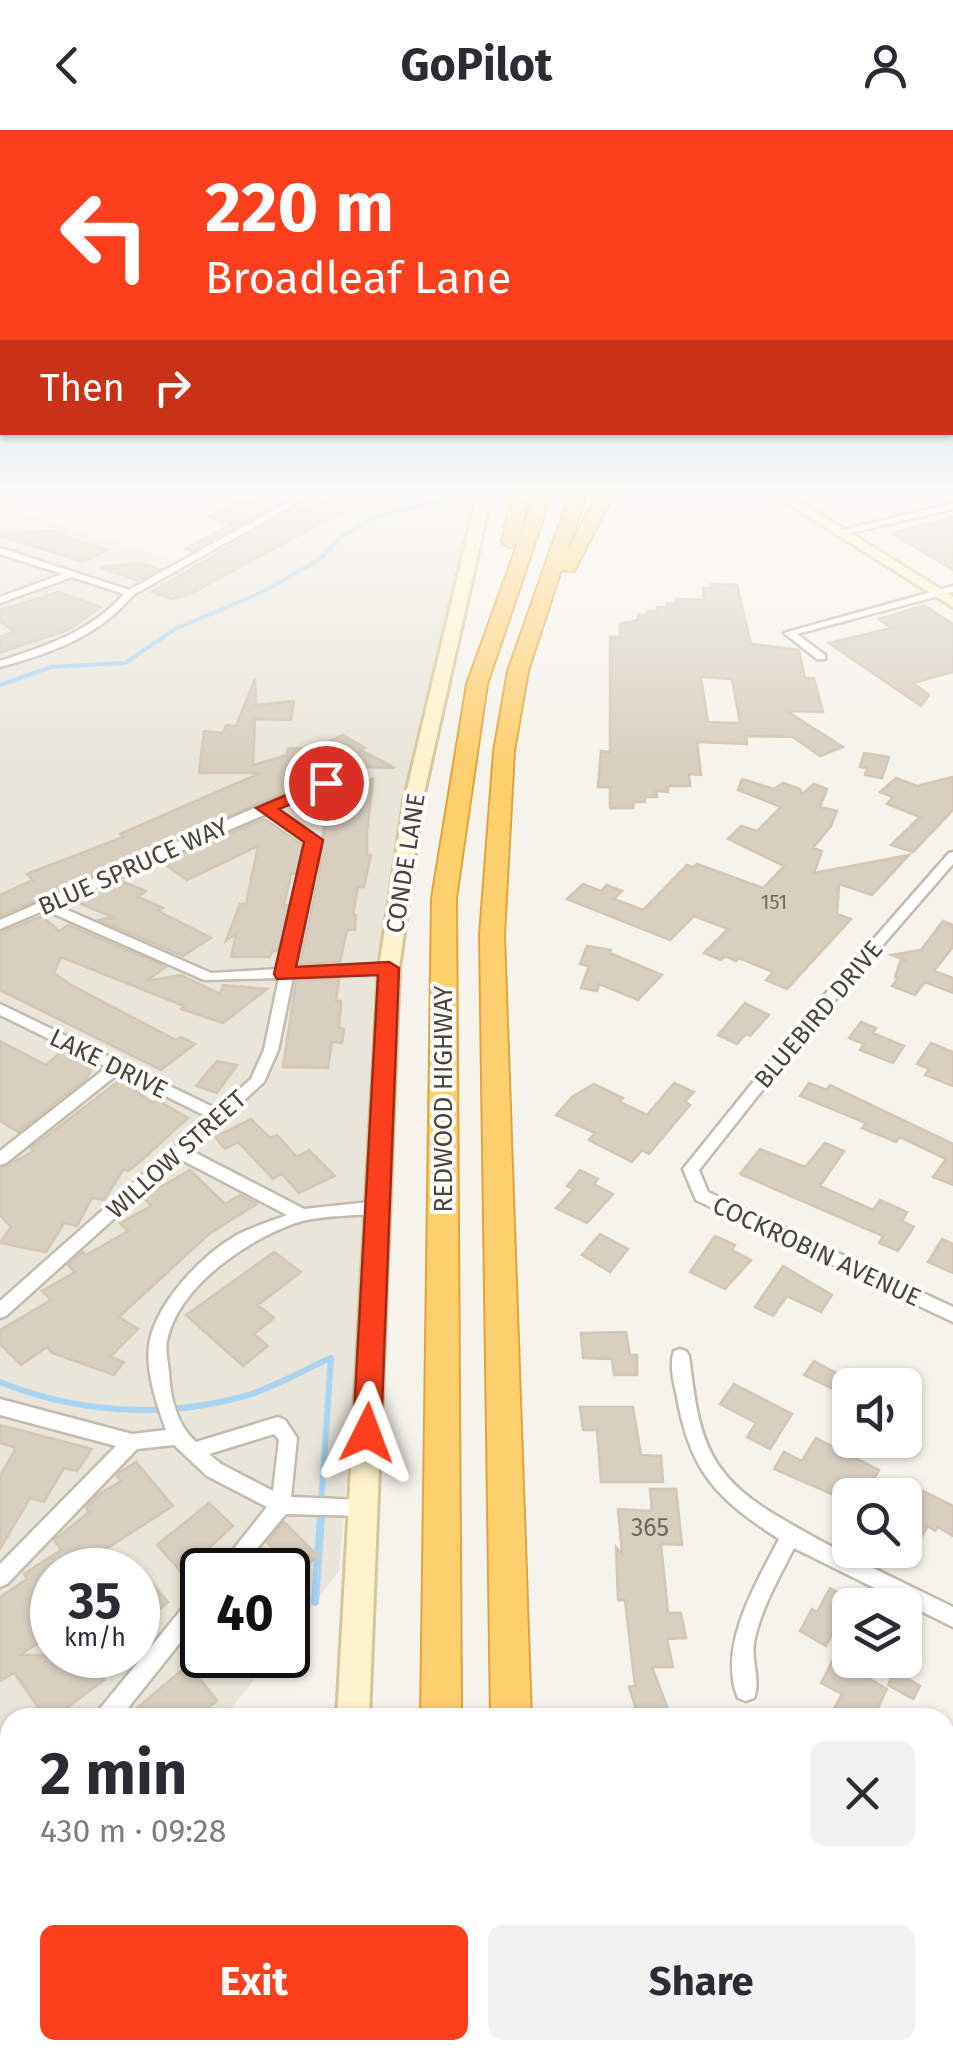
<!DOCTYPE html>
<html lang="en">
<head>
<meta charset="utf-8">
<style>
  :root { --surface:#fff; --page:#f2f2f3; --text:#2b2b33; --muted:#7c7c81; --accent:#fc3f1d }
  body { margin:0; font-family:"Fira Sans",sans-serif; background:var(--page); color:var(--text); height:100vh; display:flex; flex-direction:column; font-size:38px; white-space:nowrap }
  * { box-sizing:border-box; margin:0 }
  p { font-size:32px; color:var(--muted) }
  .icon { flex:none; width:55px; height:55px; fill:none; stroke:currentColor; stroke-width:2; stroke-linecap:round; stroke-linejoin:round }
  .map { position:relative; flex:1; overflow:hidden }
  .panel { position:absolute; left:0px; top:1578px; width:955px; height:352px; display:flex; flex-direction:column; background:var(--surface); border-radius:30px 30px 0 0; box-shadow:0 2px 8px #0004 }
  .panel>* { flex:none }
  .banner { position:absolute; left:0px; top:0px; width:955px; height:305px; box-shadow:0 2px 8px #0004; background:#fc3f1d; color:#fff; overflow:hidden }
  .fabs { position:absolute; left:832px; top:1238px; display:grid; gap:20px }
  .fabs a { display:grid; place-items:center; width:90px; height:90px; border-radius:15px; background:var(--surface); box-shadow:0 2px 8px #0004; font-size:50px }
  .speed { position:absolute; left:30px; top:1418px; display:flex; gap:20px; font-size:50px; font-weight:700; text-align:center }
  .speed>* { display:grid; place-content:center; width:130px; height:130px; border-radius:50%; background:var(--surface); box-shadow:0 2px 8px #0004; line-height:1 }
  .speed small { font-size:25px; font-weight:400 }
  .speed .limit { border:5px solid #111; border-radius:15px; background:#fff; color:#111 }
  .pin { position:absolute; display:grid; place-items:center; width:85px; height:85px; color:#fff; margin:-42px; border:5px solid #fff; border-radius:50%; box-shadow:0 2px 10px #0007 }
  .me { position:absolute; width:110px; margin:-55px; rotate:3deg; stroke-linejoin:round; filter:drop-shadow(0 0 8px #0008) }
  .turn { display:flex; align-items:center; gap:35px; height:210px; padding:0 40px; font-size:45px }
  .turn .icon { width:130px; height:130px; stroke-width:2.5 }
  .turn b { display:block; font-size:70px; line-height:85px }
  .then { display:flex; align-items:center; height:95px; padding:0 40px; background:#0003; gap:20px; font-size:38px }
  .round { display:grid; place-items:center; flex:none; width:105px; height:105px; border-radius:15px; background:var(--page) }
  .head { display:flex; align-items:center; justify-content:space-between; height:170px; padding:0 40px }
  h1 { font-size:60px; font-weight:700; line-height:75px }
  .button { display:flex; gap:20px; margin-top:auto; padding:20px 40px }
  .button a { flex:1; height:115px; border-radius:15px; background:var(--accent); color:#fff; font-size:40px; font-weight:700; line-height:115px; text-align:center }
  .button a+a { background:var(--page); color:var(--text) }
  header { display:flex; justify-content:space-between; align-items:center; height:130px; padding:0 40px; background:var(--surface); font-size:45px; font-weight:700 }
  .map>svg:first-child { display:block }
  .residential { fill:#eae5da; fill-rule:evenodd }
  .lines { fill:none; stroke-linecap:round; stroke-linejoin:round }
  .stream-far2 { stroke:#a9d4f2; stroke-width:4 }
  .stream-far1 { stroke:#a9d4f2; stroke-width:6 }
  .stream { stroke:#a9d4f2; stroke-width:8 }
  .building { fill:#d8cfc1; stroke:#d3c7b4; stroke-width:2.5; fill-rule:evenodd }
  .street-casing { stroke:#c2bbae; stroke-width:5 }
  .secondary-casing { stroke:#d6c79b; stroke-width:6 }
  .highway-casing { stroke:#e0a43c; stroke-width:4 }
  .street { fill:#fff; fill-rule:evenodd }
  .secondary { fill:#fff3cd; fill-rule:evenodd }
  .highway { fill:#ffcf6e; fill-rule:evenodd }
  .route { fill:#fc3f1d; stroke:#a42913; stroke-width:2.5 }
  .labels { text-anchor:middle; stroke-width:8; stroke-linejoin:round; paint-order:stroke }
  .number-label { font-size:20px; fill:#6e675b }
  .street-label { font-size:25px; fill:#4b4439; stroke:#fff }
  .near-number-label { font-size:25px; fill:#6e675b }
</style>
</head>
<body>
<header><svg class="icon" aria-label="back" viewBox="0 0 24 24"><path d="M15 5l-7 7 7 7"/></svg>GoPilot<svg class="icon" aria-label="person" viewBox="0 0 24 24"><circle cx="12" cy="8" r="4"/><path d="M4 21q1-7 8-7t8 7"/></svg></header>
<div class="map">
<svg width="953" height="1929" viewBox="0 0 953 1929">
  <rect width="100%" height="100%" fill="#f6f3ec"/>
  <path class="residential" d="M296 365H482L405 662 339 1441 288 1507V1440H202V1525H273L225 1587 10 1588V1863L0 1876V376L175 431ZM52 1440H138V1525H52Z"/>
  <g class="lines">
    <path class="stream-far2" d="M0 555 51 537 125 533 175 499 262 462 319 430 343 406 375 387 462 365"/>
    <path class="stream-far1" d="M0 1252C77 1283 164 1289 245 1266 275 1257 303 1240 331 1228L321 1374"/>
    <path class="stream" d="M315 1472 322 1372"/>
  </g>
  <path class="building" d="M336 365H385V368L342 382 190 464 172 469 152 462 286 383 291 385Z
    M240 370 269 378 192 421 185 419 232 394 208 387Z
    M953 387V440L891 403 910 398Z
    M65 400 57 404 107 420 83 432 0 406V403Z
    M139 433 159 439 138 451 100 437Z
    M712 454 737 455 751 514 799 520 805 548H814L823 582 787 581 843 617 820 626 793 607 746 606 747 614 697 612 701 645 689 644 690 656H668V662L656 661 657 667H645V672H634L633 678H610V657H598L601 621 610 622V507H620V494L638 490V485H647V481H658L657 477H667V473L676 474V469L704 470 703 458H712ZM701 547 732 549 740 593 708 592Z
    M58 462 101 477 68 500 0 523V507L14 502 0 491V480Z
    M924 475 953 494V542L913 553 929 565 921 576 829 513 891 498 879 489Z
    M255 549 256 575 294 571 291 590 255 589 253 635 287 625 288 618 321 619V615L343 605 365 618 361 620 395 638 318 636 286 648 298 656 0 786V765L33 750 27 744 123 707 120 704 260 643H199L204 601 223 603 226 595 236 596Z
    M864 623 889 627 882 648 865 645 867 638 860 637Z
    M953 647V680L913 722 891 715 920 687 887 674 893 667 880 662 896 648 917 656Z
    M373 649 367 703V725H371L364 757H358L353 785H356L355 800H347L340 832 300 834 319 745 324 696 296 674Z
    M742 649 774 659 783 653 800 659 802 664 814 654 827 659 820 677 837 681 831 696 813 718 822 721 814 743 909 725 872 765 839 754 837 784 851 789 787 859 766 850 773 842 739 828 736 831 725 826 721 830 704 823 728 799 694 786 670 810 567 769 583 754 601 761 607 755 622 761 614 769 643 780 687 735 693 737 697 734 763 758 784 736 728 709 741 696 757 701 781 677 738 660Z
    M264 689 303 715 297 744H291L284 775H291L281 821H272L270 827H231L236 804 226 811 240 774H246L258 716 187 750 163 733Z
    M121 751 146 761 138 767 163 778 158 781 211 808 183 826 99 790 113 787 74 771Z
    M42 786 59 801 69 795 166 837 146 851 181 845 220 864 223 855 267 859 223 893 181 879 184 876 61 827 54 843 71 855 176 910 181 907 195 914 161 940 0 860V803Z
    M943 791 953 795V817L934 841 953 848V863L925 852 915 865 892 856 898 848 895 847 901 829 907 831 892 825 921 820Z
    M587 816 611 820 610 823 662 845 638 870 599 854 597 861 581 858 589 836 580 834Z
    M339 848 336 871H341L339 898 344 899 342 913 332 912 328 938 283 937 296 851Z
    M745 873 769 885 750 906 746 904 737 914 718 905Z
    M861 892 876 898 873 903 904 916 893 933 860 920 864 914 849 908Z
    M0 911 46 935 62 921 93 937 86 949 18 1002 0 991Z
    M931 913 953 922V956L925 945 929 939 917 934Z
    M217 931 237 935 217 963 196 956Z
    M120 950 153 973 157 970 188 988 143 1029 128 1041 124 1039 104 1070 92 1068 77 1096 64 1093 46 1122 0 1113 11 1097 0 1085V1039L34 1021 31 1018Z
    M674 953 694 962 685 971 690 975 649 1024 642 1020 632 1032 589 1010 595 1003 556 985 572 967 594 954 623 968 620 972 647 985Z
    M809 953 827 960 830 955 953 1014V1055L933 1047 946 1029 900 1007 896 1012 862 998 866 993 800 966Z
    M251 989 270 1008 277 1005 297 1027 309 1020 335 1046 299 1063 282 1044 273 1049 238 1012 225 1019 215 1007Z
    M825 1013 844 1021 820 1056 873 1080 880 1070 907 1082 902 1091 914 1097 898 1121 879 1113 883 1106 740 1044 760 1019 805 1037Z
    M190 1040 225 1074 240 1065 257 1074 209 1104 119 1187 138 1199 110 1227 124 1232 114 1245 52 1223 47 1217 21 1235 0 1214V1200L51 1170 42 1161 75 1142 68 1135 83 1122 86 1125 128 1101 120 1093 151 1076 143 1067Z
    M580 1040 598 1049 594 1054 613 1064 587 1093 556 1078 573 1059 567 1056Z
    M600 1104 628 1119 610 1142 582 1125Z
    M715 1106 735 1115 732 1120 751 1130 725 1159 690 1142Z
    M942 1109 953 1114V1143L928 1132Z
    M274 1122 301 1142 258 1175 274 1188 254 1204 268 1216 243 1236 186 1185Z
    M783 1136 832 1165 821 1182 787 1166 773 1186 755 1177Z
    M626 1202 630 1225H637V1245H614L612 1229 583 1228 581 1203Z
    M814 1231 849 1250 840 1262 804 1245Z
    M734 1254 792 1284 770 1319 747 1307 756 1293 720 1274Z
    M580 1277H633L641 1325 661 1326 663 1352H601L597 1300H583Z
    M0 1295 92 1319 77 1341 64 1338 44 1372 30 1368 0 1419V1346L16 1318 0 1313Z
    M816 1308 879 1340 865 1365H850V1372L774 1339 784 1322 802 1331Z
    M136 1332 173 1376 101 1422 115 1440H52V1504L20 1525H123L99 1542 104 1550 64 1580 69 1588H46L14 1543 0 1551V1467L27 1449 24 1444 61 1420 54 1410 89 1382 86 1378 99 1364 121 1351 117 1346 119 1343Z
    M913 1356 953 1376V1406L938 1397 935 1401 928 1396 920 1409 905 1401V1373Z
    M650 1359H676L682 1415 661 1414 668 1483H681L686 1508 667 1509 673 1537H652L668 1579 659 1582 661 1588H639L629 1557 635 1556 625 1470H618L616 1417 622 1424 618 1379 652 1381Z
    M209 1373 233 1396 182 1443 157 1415Z
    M284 1392 318 1426 296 1444 267 1412Z
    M138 1437 168 1472 138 1497Z
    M830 1458 850 1469V1502L837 1494 826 1516 800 1501 812 1479 817 1482Z
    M834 1528 887 1559 873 1588H829L842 1564 821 1553Z
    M189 1534 217 1571 194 1588H125Z
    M895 1541 920 1556 913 1569 888 1555Z"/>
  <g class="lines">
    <defs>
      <path id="street" d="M301 365H311L133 465C98 507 51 523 0 537V531C46 516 91 502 124 464L72 447 0 473V467L63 444 0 424V418L129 460Z
        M953 373V379L841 405 836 402Z
        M953 456V462L797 504 825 525V529H817L784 503Z
        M326 649 332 653 330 655 275 679 320 710 295 838 389 834 396 838 389 842 293 847 278 920 264 952 190 1020 304 1079 380 1071 386 1073 388 1077 386 1081 380 1083C355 1086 326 1085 302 1091 252 1106 178 1155 167 1211 165 1220 168 1232 169 1242 170 1267 177 1295 196 1312L278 1287 285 1290 297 1308 291 1367 363 1370 370 1372 373 1378 370 1384 363 1386 286 1384 239 1440H217L267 1377 207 1346 174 1315 137 1319 7 1454 0 1457V1434L116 1316 0 1285V1269L132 1304 166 1300C157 1275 144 1238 150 1210 159 1170 202 1125 237 1105 252 1097 271 1091 287 1085L180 1029 6 1186 0 1188V1171L208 987 119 943 6 1033 0 1035V1021L107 937 0 885V874L217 979 251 949 264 920 279 848 204 850 45 780 0 799V790L261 675ZM266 684 308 711 281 839 211 843 56 775ZM274 1304 279 1310 273 1361 221 1334 209 1324Z
        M953 722V734L817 891 699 1040 708 1062 953 1177V1192L696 1070 683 1039 807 885 949 723Z
        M680 1219 686 1221 689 1226C694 1262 697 1305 719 1336 738 1364 768 1381 796 1397 846 1426 900 1451 953 1477V1497L794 1418C779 1448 760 1480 754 1513 751 1531 761 1551 754 1568L746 1571 738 1568C717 1517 756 1454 779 1409 717 1369 690 1342 677 1267 674 1253 669 1235 674 1221Z
        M202 1461V1485L120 1588H95L98 1581 195 1463Z
        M10 1694V1723L0 1728V1699Z
        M138 1920H170L174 1929H141Z"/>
      <path id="secondary" d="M477 365H491L422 672 399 838 369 1588H337L379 838 404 672Z
        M774 365H789L953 467V477Z
        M319 1920H357L356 1929H318Z"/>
      <path id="highway" d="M512 365H528L519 410 535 365H551L487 554 456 768 461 1588H421L432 768 467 554 518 413 510 417 502 412Z
        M570 365H586L567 422 597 365H613L574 441 561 440 528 541 514 621 504 805 531 1588H491L480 805 494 621 508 541Z
        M417 1920H463V1929H417Z
        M497 1920H543V1929H497Z"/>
    </defs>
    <use href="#street" class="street-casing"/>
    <use href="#secondary" class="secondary-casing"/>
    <use href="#highway" class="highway-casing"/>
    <use href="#street" class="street"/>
    <use href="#secondary" class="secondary"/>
    <use href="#highway" class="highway"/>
  </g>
  <linearGradient id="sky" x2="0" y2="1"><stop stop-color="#8fc1ec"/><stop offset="0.57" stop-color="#fbfaf6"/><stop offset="1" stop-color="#fbfaf6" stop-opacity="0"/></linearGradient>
  <rect width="953" height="635" fill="url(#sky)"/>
  <path class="route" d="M326 648 335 653 332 657 279 679 323 710 296 837 389 832 399 838 381 1303 377 1311 367 1315 357 1311 353 1303 378 845 277 849 274 844 304 712 256 678Z"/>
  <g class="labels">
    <g class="number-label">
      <text x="774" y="779">151</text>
    </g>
    <g class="street-label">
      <text transform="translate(405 733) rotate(-81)" y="9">CONDE LANE</text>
      <text transform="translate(133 736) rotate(-24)" y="9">BLUE SPRUCE WAY</text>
      <text transform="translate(818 884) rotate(-50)" y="9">BLUEBIRD DRIVE</text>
      <text transform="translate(109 933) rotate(26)" y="9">LAKE DRIVE</text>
      <text transform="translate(443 969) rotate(-90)" y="9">REDWOOD HIGHWAY</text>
      <text transform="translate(176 1024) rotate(-42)" y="9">WILLOW STREET</text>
      <text transform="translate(817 1121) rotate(25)" y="9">COCKROBIN AVENUE</text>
    </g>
    <g class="near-number-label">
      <text x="650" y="1406">365</text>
    </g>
  </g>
</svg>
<div class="fabs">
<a><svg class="icon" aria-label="sound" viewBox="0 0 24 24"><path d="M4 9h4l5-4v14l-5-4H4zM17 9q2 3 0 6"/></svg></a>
<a><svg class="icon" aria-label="search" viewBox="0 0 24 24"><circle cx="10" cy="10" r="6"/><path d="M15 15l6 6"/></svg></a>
<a><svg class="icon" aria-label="layers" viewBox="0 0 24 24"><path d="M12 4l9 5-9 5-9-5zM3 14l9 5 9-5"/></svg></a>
</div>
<div class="speed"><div>35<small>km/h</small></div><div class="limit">40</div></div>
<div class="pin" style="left:326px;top:653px;background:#d93025"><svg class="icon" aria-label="arrive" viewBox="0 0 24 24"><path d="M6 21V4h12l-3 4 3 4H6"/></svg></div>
<svg class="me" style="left:367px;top:1303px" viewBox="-20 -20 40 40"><path d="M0-17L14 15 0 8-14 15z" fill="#fc3f1d" stroke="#fff" stroke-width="4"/></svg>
<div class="banner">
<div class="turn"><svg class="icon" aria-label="left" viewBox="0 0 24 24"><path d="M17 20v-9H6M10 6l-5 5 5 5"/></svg><div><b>220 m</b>Broadleaf Lane</div></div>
<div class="then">Then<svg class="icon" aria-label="right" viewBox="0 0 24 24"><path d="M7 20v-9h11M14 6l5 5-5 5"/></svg></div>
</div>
<section class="panel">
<div class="head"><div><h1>2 min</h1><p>430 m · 09:28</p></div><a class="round"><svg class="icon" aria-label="close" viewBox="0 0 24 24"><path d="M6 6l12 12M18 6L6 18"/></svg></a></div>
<div class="button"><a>Exit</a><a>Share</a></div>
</section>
</div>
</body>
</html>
